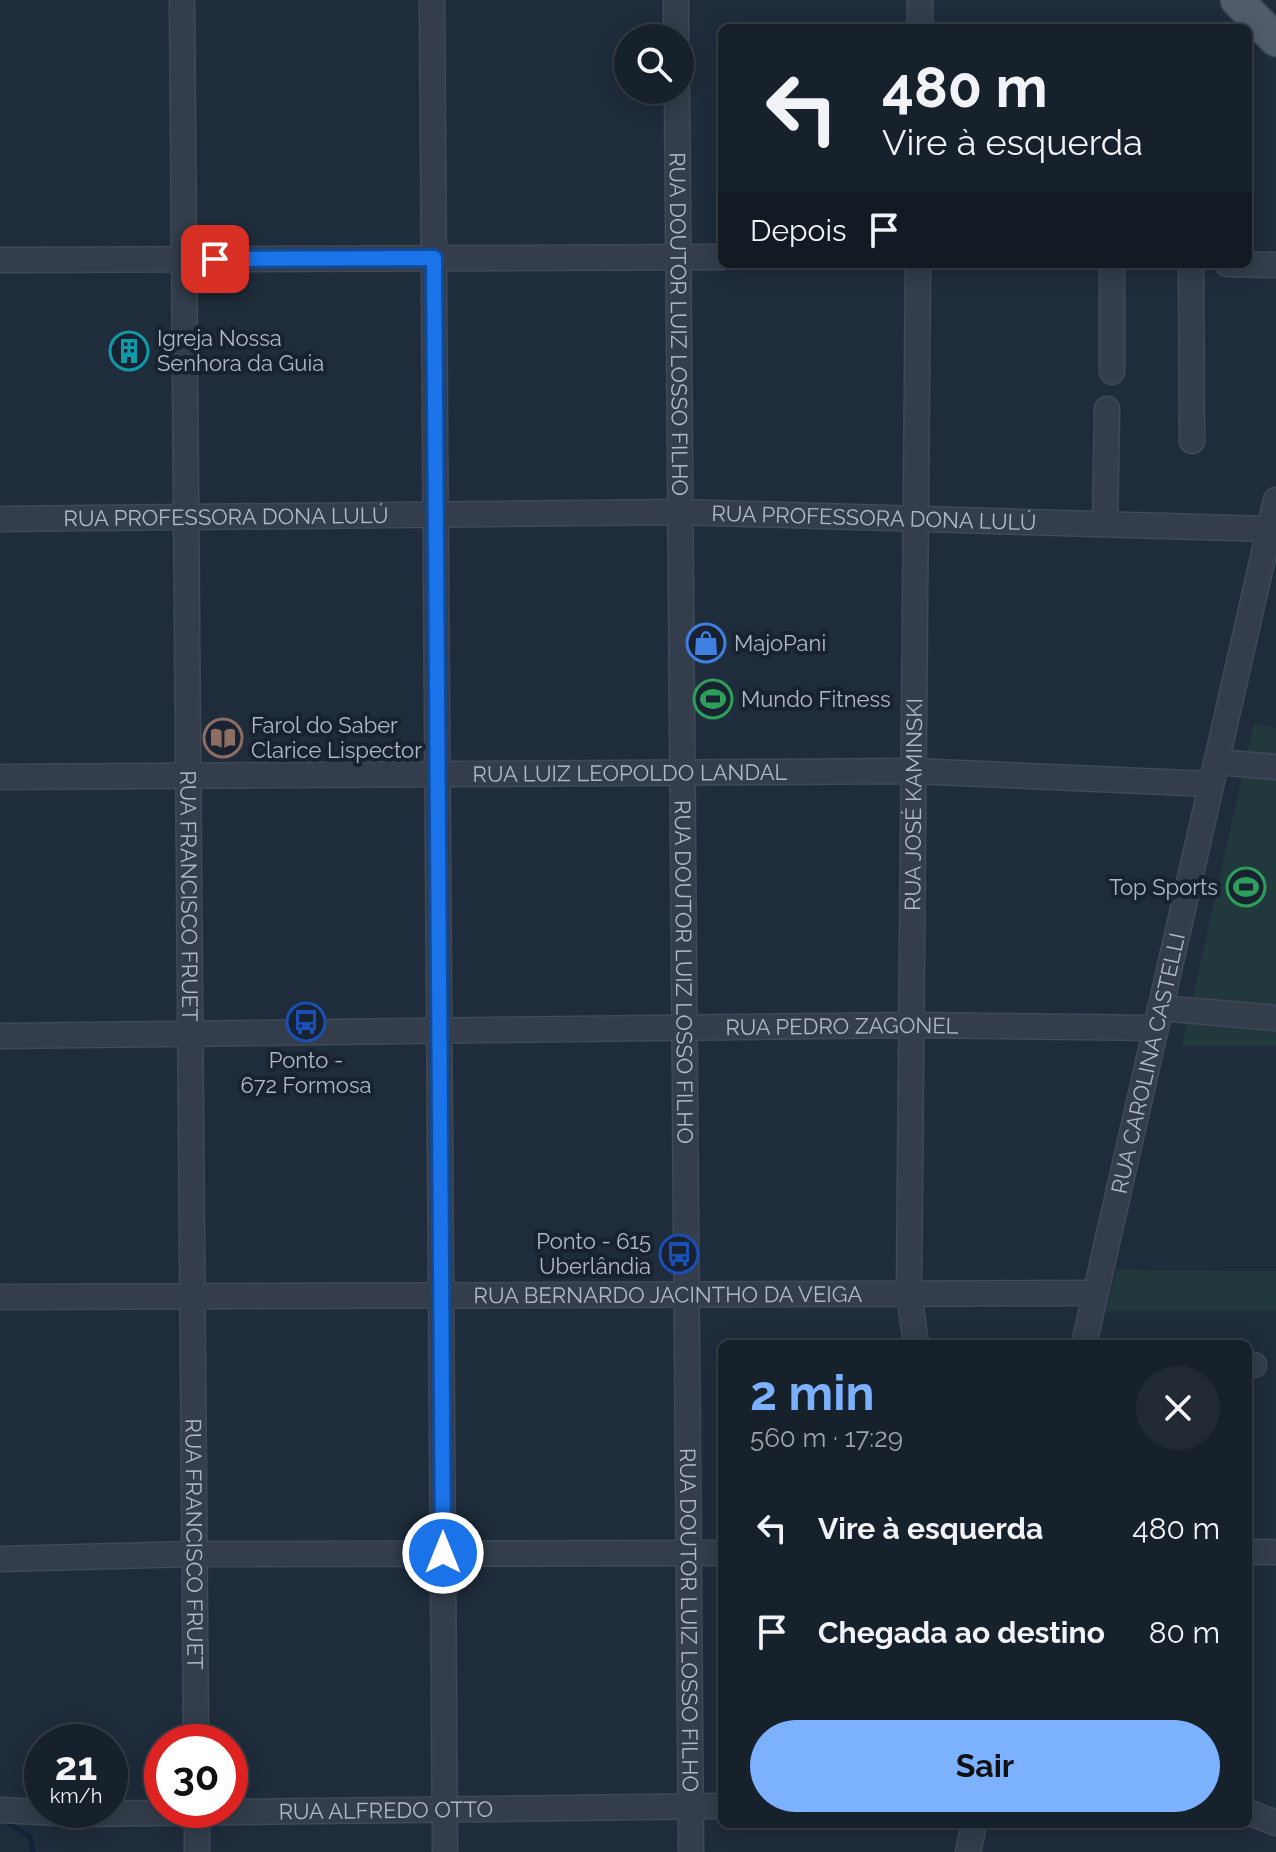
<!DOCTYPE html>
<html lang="pt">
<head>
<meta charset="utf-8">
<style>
  :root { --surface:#17212c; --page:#202934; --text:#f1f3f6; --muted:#9ea3a9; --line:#363e48; --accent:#7bb1ff }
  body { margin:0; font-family:Raleway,sans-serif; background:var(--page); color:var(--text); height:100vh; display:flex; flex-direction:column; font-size:30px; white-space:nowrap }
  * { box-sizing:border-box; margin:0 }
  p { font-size:26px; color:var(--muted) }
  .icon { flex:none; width:44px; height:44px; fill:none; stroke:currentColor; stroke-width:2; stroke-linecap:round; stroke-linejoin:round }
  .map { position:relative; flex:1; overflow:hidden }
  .side { position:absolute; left:718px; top:1340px; width:534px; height:488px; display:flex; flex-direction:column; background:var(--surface); border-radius:12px; box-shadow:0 4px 20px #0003,0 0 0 2px var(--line) }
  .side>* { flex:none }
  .banner { position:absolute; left:718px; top:24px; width:534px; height:244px; border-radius:12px; box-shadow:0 4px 20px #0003,0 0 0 2px var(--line); background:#17212c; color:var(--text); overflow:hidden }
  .buttons { position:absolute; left:614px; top:24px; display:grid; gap:16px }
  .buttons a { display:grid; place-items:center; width:80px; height:80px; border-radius:50%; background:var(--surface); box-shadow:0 4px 20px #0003,0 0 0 2px var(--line); font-size:40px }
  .speed { position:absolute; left:24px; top:1724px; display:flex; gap:16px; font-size:40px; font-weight:700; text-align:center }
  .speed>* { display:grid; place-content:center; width:104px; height:104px; border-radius:50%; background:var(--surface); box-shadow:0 4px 20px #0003,0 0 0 2px var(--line); line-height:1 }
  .speed small { font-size:20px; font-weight:400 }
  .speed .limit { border:12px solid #d22; background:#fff; color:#111 }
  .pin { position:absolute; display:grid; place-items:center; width:68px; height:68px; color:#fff; margin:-34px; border-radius:16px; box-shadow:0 4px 12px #0006 }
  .me { position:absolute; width:88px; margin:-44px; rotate:0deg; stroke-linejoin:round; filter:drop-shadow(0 0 6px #0008) }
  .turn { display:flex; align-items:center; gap:28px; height:168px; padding:0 32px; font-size:36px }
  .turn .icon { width:104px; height:104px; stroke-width:2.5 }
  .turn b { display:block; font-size:56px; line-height:68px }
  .then { display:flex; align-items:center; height:76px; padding:0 32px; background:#0003; gap:16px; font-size:30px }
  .round { display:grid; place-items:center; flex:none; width:84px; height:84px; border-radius:42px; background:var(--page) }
  .overview { display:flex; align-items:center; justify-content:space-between; height:136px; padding:0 32px }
  h1 { font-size:48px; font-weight:700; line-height:60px; color:var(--accent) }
  .button { display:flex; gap:16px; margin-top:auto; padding:16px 32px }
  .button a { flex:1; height:92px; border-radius:48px; background:var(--accent); color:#111; font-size:32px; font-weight:700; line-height:92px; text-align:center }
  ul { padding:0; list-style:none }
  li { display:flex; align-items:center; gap:24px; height:104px; padding:0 32px }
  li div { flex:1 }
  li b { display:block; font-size:30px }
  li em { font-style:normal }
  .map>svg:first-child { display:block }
  .green { fill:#21393c }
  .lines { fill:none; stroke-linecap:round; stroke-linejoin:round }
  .stream { stroke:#122339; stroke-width:5 }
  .minor-casing { stroke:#3f4958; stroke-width:27 }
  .major-casing { stroke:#3f4958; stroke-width:35 }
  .minor { stroke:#333d4b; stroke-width:24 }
  .major { stroke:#515c6b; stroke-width:32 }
  .route-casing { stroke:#114b97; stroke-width:20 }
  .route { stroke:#1a73e8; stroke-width:14 }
  .labels { text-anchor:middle; stroke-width:8; stroke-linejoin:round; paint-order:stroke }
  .street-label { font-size:22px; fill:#aeb8c8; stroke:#182230 }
  .poi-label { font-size:22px; fill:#aeb8c8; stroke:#182230; text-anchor:start }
</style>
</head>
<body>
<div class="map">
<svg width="1276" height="1852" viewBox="0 0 1276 1852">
  <rect width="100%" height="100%" fill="#1f2c3b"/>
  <path class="green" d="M1254 723 1276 728V1046H1182Z
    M1116 1270 1276 1271V1311H1106Z"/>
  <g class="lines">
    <path class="stream" d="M4 1820 30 1837 33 1852"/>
    <defs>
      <g id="minor">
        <path id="s1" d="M182 0 196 1742"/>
        <path d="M432 0 445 1852"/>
        <path d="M676 0V38"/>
        <path d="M920 28V0"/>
        <path id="s2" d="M677 90 691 1852"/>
        <path d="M0 260 722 257"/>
        <path d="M1112 264V372"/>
        <path d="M1191 264 1192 441"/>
        <path d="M1227 264 1276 265"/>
        <path id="s3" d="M0 519 680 512 1269 529"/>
        <path d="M1105 524 1107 409"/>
        <path d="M1216 762 1276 767"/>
        <path id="s4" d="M0 777 913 771 1211 784"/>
        <path d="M1160 1008 1276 1018"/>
        <path id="s5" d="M0 1036 911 1025 1156 1028"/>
        <path id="s6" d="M0 1297 1095 1293"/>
        <path id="s7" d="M916 1344 909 1293 918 264"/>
        <path id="s8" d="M1084 1344 1276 500"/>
        <path d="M1248 1365H1254"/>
        <path d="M1248 1552H1272"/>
        <path d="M0 1559 194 1554 722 1553"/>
        <path id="s9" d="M0 1810 78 1814 722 1806"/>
        <path d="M197 1810V1852"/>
        <path d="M1248 1812 1276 1823"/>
        <path d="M968 1852 974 1824"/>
      </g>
      <path id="major" d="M1237 0 1276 40"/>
    </defs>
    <use href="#minor" class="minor-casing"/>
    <use href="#major" class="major-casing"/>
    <use href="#minor" class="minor"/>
    <use href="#major" class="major"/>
  </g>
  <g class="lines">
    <defs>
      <path id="route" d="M215 259 434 258 443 1553"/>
    </defs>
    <use href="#route" class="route-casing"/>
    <use href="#route" class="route"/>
  </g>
  <defs>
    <symbol id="building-ring" viewBox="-11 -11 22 22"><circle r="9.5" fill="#182230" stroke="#0f9aa8" stroke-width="1.5"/><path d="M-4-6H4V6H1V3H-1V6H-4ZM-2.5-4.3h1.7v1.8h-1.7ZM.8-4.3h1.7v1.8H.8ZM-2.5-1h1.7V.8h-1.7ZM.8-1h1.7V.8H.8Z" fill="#0f9aa8"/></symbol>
    <symbol id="shop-ring" viewBox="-11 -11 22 22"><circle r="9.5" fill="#182230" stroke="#3f7fe0" stroke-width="1.5"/><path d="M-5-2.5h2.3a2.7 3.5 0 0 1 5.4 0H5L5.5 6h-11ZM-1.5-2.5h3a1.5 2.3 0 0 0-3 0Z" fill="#3f7fe0"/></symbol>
    <symbol id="stadium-ring" viewBox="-11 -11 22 22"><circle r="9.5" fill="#182230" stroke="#2e9e5b" stroke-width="1.5"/><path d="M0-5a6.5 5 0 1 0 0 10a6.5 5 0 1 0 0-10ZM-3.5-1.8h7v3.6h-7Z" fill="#2e9e5b"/></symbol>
    <symbol id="library-ring" viewBox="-11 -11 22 22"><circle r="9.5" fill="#182230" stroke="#8d6e63" stroke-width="1.5"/><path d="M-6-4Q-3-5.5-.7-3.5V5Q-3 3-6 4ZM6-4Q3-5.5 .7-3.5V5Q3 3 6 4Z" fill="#8d6e63"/></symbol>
    <symbol id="bus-ring" viewBox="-11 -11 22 22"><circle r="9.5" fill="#182230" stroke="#1a4fb4" stroke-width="1.5"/><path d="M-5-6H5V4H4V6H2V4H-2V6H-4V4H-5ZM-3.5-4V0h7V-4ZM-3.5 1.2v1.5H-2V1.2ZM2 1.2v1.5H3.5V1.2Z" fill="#1a4fb4"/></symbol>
  </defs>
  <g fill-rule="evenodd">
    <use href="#building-ring" x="107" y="329" width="44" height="44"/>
    <use href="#shop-ring" x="684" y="621" width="44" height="44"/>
    <use href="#stadium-ring" x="691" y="677" width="44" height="44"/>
    <use href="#library-ring" x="201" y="716" width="44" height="44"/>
    <use href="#stadium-ring" x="1224" y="865" width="44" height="44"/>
    <use href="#bus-ring" x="284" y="1000" width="44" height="44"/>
    <use href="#bus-ring" x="657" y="1232" width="44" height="44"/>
  </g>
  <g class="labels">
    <g class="street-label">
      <text dy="8" stroke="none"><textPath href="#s2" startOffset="234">RUA DOUTOR LUIZ LOSSO FILHO</textPath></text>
      <text dy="8" stroke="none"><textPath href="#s3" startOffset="226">RUA PROFESSORA DONA LULÚ</textPath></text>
      <text dy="8" stroke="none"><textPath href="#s3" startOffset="874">RUA PROFESSORA DONA LULÚ</textPath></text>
      <text dy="8" stroke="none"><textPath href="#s4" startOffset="630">RUA LUIZ LEOPOLDO LANDAL</textPath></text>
      <text dy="8" stroke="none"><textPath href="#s7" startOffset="540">RUA JOSÉ KAMINSKI</textPath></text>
      <text dy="8" stroke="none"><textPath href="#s1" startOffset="896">RUA FRANCISCO FRUET</textPath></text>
      <text dy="8" stroke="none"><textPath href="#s2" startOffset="882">RUA DOUTOR LUIZ LOSSO FILHO</textPath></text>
      <text dy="8" stroke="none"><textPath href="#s5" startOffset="842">RUA PEDRO ZAGONEL</textPath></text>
      <text dy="8" stroke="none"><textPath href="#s8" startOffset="288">RUA CAROLINA CASTELLI</textPath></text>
      <text dy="8" stroke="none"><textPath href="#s6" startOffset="668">RUA BERNARDO JACINTHO DA VEIGA</textPath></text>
      <text dy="8" stroke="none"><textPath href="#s1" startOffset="1544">RUA FRANCISCO FRUET</textPath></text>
      <text dy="8" stroke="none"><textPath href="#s2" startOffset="1530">RUA DOUTOR LUIZ LOSSO FILHO</textPath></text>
      <text dy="8" stroke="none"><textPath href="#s9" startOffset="386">RUA ALFREDO OTTO</textPath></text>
    </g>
    <g class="poi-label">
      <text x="157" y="346">Igreja Nossa<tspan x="157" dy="25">Senhora da Guia</tspan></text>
      <text x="734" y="651">MajoPani</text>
      <text x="741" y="707">Mundo Fitness</text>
      <text x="251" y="733">Farol do Saber<tspan x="251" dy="25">Clarice Lispector</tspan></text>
      <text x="1218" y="895" text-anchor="end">Top Sports</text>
      <text x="306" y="1068" text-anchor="middle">Ponto -<tspan x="306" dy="25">672 Formosa</tspan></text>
      <text x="651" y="1249" text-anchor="end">Ponto - 615<tspan x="651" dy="25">Uberlândia</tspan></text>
    </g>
  </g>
</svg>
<div class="buttons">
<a><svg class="icon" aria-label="search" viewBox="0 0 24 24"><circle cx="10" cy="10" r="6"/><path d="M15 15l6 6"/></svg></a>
</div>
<div class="speed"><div>21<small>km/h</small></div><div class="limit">30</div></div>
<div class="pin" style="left:215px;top:259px;background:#d93025"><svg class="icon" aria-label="arrive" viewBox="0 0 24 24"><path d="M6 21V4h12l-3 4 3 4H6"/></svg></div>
<svg class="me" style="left:443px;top:1553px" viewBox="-20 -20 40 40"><circle r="17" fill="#1a73e8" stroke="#fff" stroke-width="3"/><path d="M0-11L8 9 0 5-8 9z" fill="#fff"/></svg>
<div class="banner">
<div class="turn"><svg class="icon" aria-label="left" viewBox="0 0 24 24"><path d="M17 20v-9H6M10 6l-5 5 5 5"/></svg><div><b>480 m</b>Vire à esquerda</div></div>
<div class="then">Depois<svg class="icon" aria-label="arrive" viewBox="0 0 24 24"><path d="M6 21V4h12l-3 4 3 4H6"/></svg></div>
</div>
<section class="side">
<div class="overview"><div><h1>2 min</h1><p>560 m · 17:29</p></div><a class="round"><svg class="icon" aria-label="close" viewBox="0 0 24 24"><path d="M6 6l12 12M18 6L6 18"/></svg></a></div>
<ul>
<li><svg class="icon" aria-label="left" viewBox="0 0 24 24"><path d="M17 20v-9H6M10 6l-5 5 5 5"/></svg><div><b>Vire à esquerda</b></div><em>480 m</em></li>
<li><svg class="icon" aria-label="arrive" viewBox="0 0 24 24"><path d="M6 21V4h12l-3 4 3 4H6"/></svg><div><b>Chegada ao destino</b></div><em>80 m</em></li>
</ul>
<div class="button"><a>Sair</a></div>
</section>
</div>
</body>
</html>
